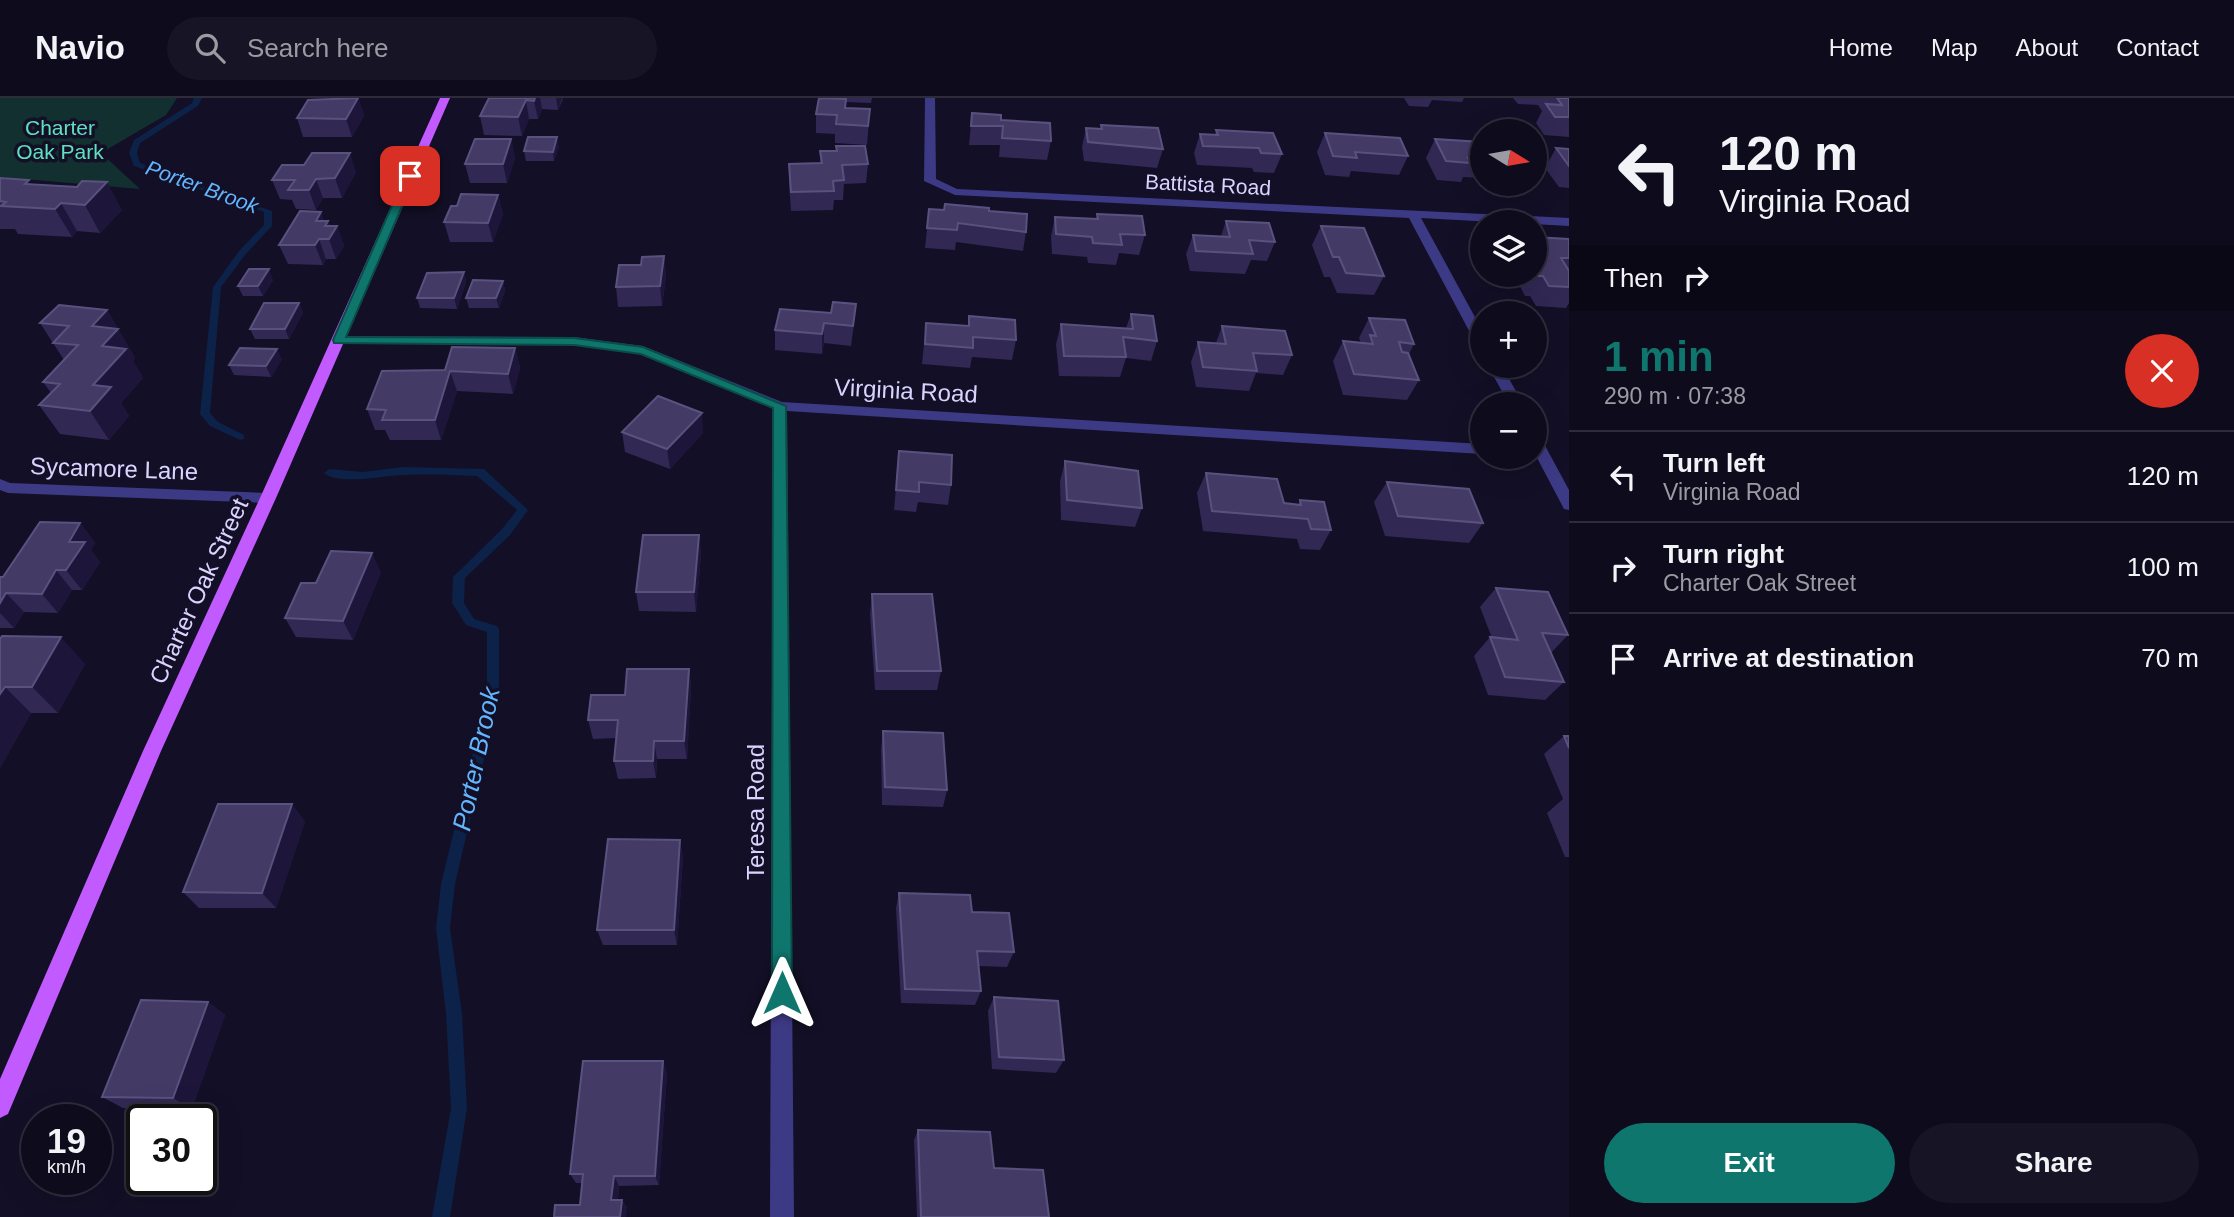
<!DOCTYPE html>
<html lang="en">
<head>
<meta charset="utf-8">
<style>
  :root { --surface:#0e0b1c; --page:#171425; --text:#f1f3f6; --muted:#9b9ba3; --line:#2e2b3b; --accent:#0f766e }
  body { margin:0; font-family:Arial,sans-serif; background:var(--page); color:var(--text); height:100vh; display:flex; flex-direction:column; font-size:26px; white-space:nowrap }
  * { box-sizing:border-box; margin:0 }
  p { font-size:23px; color:var(--muted) }
  .icon { flex:none; width:38px; height:38px; fill:none; stroke:currentColor; stroke-width:2; stroke-linecap:round; stroke-linejoin:round }
  .map { position:relative; flex:1; overflow:hidden }
  .sheet { display:flex; flex-direction:column; background:var(--surface); width:665px }
  .sheet>* { flex:none }
  .hud { background:#0e0b1c; color:var(--text); overflow:hidden }
  .needle { width:46px; rotate:101deg }
  .controls { position:absolute; left:1470px; top:21px; display:grid; gap:14px }
  .controls a { display:grid; place-items:center; width:77px; height:77px; border-radius:50%; background:var(--surface); box-shadow:0 7px 28px #0002,0 0 0 2px var(--line); font-size:35px }
  .speed { position:absolute; left:21px; top:1006px; display:flex; gap:14px; font-size:35px; font-weight:700; text-align:center }
  .speed>* { display:grid; place-content:center; width:91px; height:91px; border-radius:50%; background:var(--surface); box-shadow:0 7px 28px #0002,0 0 0 2px var(--line); line-height:1 }
  .speed small { font-size:18px; font-weight:400 }
  .speed .limit { border:4px solid #111; border-radius:10px; background:#fff; color:#111 }
  .pin { position:absolute; display:grid; place-items:center; width:60px; height:60px; color:#fff; margin:-30px; border-radius:14px; box-shadow:0 4px 10px #0006 }
  .me { position:absolute; width:77px; margin:-38px; rotate:0deg; stroke-linejoin:round; filter:drop-shadow(0 0 5px #0008) }
  .turn { display:flex; align-items:center; gap:24px; height:147px; padding:0 35px; font-size:32px }
  .turn .icon { width:91px; height:91px; stroke-width:2.5 }
  .turn b { display:block; font-size:49px; line-height:60px }
  .then { display:flex; align-items:center; height:66px; padding:0 35px; background:#0003; gap:14px; font-size:26px }
  .round { display:grid; place-items:center; flex:none; width:74px; height:74px; border-radius:37px; background:var(--page) }
  .overview { display:flex; align-items:center; justify-content:space-between; height:119px; padding:0 35px }
  h1 { font-size:42px; font-weight:800; line-height:52px; color:var(--accent) }
  .button { display:flex; gap:14px; margin-top:auto; padding:14px 35px }
  .button a { flex:1; height:80px; border-radius:42px; background:var(--accent); color:#fff; font-size:28px; font-weight:800; line-height:80px; text-align:center }
  .button a+a { background:var(--page); color:var(--text) }
  ul { padding:0; list-style:none }
  li { display:flex; align-items:center; gap:21px; height:91px; padding:0 35px; border-top:2px solid var(--line) }
  li div { flex:1 }
  li b { display:block; font-size:26px }
  li em { font-style:normal }
  header { display:flex; align-items:center; gap:42px; box-sizing:border-box; height:98px; padding:0 35px; background:var(--surface); border-bottom:2px solid var(--line) }
  header strong { font-size:33px }
  nav { display:flex; gap:38px; margin-inline-start:auto; font-size:24px }
  .search { width:490px; height:63px; background:var(--page); display:flex; align-items:center; gap:18px; box-sizing:border-box; padding:0 24px; border-radius:38px; color:var(--muted); font-size:26px }
  main { display:flex; flex:1; min-height:0 }
  .map>svg:first-child { display:block }
  .green { fill:#12302f }
  .lines { fill:none; stroke-linecap:round; stroke-linejoin:round }
  .stream { fill:#0c2248; fill-rule:evenodd }
  .minor { fill:#3d3a85; fill-rule:evenodd }
  .major { fill:#c25bff; fill-rule:evenodd }
  .wall { fill:#312854 }
  .shaded-wall { fill:#1d163a }
  .building { fill:#433a66; stroke:#5a527e; stroke-width:2 }
  .route { fill:#0f766e; stroke:#0a4d48; stroke-width:2 }
  .labels { text-anchor:middle; stroke-width:7; stroke-linejoin:round; paint-order:stroke }
  .far-park-label { font-size:21px; fill:#5fe0c0; stroke:#130f26 }
  .far-street-label { font-size:21px; fill:#d9d4ff; stroke:#130f26 }
  .far-water-label { font-size:21px; font-style:italic; fill:#62b6ff; stroke:#130f26 }
  .street-label { font-size:24px; fill:#d9d4ff; stroke:#130f26 }
  .water-label { font-size:26px; font-style:italic; fill:#62b6ff; stroke:#130f26 }
</style>
</head>
<body>
<header>
<strong>Navio</strong>
<div class="search"><svg class="icon" aria-label="search" viewBox="0 0 24 24"><circle cx="10" cy="10" r="6"/><path d="M15 15l6 6"/></svg>Search here</div>
<nav><a>Home</a><a>Map</a><a>About</a><a>Contact</a></nav>
</header>
<main>
<div class="map">
<svg width="1569" height="1119" viewBox="0 0 1569 1119">
  <rect width="100%" height="100%" fill="#130f26"/>
  <path class="green" d="M0 0H177L166 17 101 55 140 91 0 79Z"/>
  <g class="lines">
    <path class="stream" d="M194 0H202L198 8 140 45 137 55 140 65 272 113V128L245 157 221 189 210 315 218 324 244 337V341L240 342 210 328 200 316 213 189 239 153 264 127V114L134 68 129 55 134 42 192 5Z
      M403 369 484 371 528 412 510 437 465 480 464 505 474 521 497 528 499 531V597L455 786 450 830 462 916 467 1010 450 1119H432L451 1010 446 916 436 830 441 786 487 597V534L466 527 454 508 452 505 453 479 502 431 517 412 477 378C453 377 429 376 405 377 385 377 340 388 324 375L329 371 363 374Z"/>
    <path class="minor" d="M925 0H935L936 81 957 91 1569 120V128L1421 120 1482 232V248L1475 244 1409 120 955 97 924 83Z
      M339 238 574 239 643 248 782 304 1482 346V356L787 313 794 1119H770L773 310 640 256 574 247 334 245V239Z
      M1488 268H1502L1523 306H1509Z
      M1535 337 1542 342 1569 392V412L1564 411 1535 356Z
      M0 381 10 385 268 395 276 400 268 405 8 395 0 392Z"/>
    <path class="major" d="M440 0H450L276 400 161 653 8 1016 0 1020V981L143 653 260 400Z"/>
  </g>
  <path class="wall" d="M358 0 364 18 352 39H303L297 20Z
    M489 0H562L563 1 558 12 542 11 538 21H529L522 38 484 37 480 18Z
    M819 0H872L871 5 846 4V10L870 11 867 47 835 45V36L816 35V16Z
    M1404 0H1464L1462 4 1432 2 1428 9 1409 8Z
    M1513 0H1569V39L1544 37 1536 25 1542 13 1538 7 1518 6Z
    M972 15 1001 22 1051 43 1047 62 999 59 1000 47H969Z
    M1101 27 1163 51 1157 70 1084 63 1082 49 1086 30 1100 31Z
    M1216 32 1282 56 1274 75 1254 74 1252 70 1197 67 1194 55 1200 36 1215 37Z
    M1325 35 1408 58 1399 77 1351 73 1349 79 1325 77 1317 54Z
    M511 41 515 60 507 85H470L465 66Z
    M1435 41 1482 44V80L1463 79 1461 84 1437 82 1426 60Z
    M836 48 868 66 866 85 844 86 843 102H834L833 112 791 113 789 85V66L820 65V53H836Z
    M559 49 554 63H526L524 53Z
    M1556 50 1569 51V90L1559 89 1545 70Z
    M356 74 342 100H323L316 112 296 111 292 102 280 101 272 82Z
    M0 80 32 86 122 112 100 135 77 133 72 139 18 136 15 131H0Z
    M498 97 503 116 493 144H450L444 124 457 108Z
    M929 111 989 113 1026 134 1023 153 956 144 955 152 925 150Z
    M1097 116 1145 137 1139 157 1119 155 1116 167 1088 165 1087 159 1052 156 1051 138 1055 119 1096 121Z
    M325 123H328L330 128H337L344 148 336 161H326L323 167 288 166 279 147Z
    M1226 123 1275 144 1267 163 1251 162 1245 176 1190 173 1186 156 1193 137 1221 138Z
    M1321 128 1384 178 1374 197 1337 195 1330 179H1324L1312 147Z
    M1535 139 1569 141V205L1566 210 1536 208 1530 198H1525L1514 177H1535Z
    M664 158 666 178 662 208 618 209 616 189 641 167Z
    M464 174 466 184 457 211 420 210 417 200Z
    M273 182 263 198H243L238 188Z
    M503 183 505 193 499 210H469L466 200Z
    M299 205 303 215 289 241H255L250 231Z
    M780 211 854 226 851 248 824 245 822 256 775 252V232Z
    M107 212 135 260 133 263 143 280 121 305 129 318 109 342 60 336 39 307 51 295 43 284 64 262 40 225Z
    M1131 216 1157 243 1151 263 1126 260 1120 279 1059 278 1056 246 1061 226 1126 230Z
    M969 218 1016 242 1012 262 972 259 970 270 922 266 926 225 968 228Z
    M1369 220 1414 246 1409 256 1419 282 1407 302 1343 297 1333 263 1343 243 1361 245 1359 240Z
    M1222 228 1292 257 1283 277 1256 275 1249 293 1196 289 1191 264 1198 244 1216 245Z
    M515 250 520 270 513 296 457 293 441 342H390L385 332H375L367 311 445 272Z
    M282 261 271 279 234 277 229 267Z
    M622 334 703 335 670 371 625 354Z
    M899 353 951 387 948 407 918 404 916 414 894 412Z
    M1065 363 1142 410 1135 429 1061 422 1060 383Z
    M1206 375 1284 405 1298 407 1300 402 1331 432 1320 452 1300 451 1297 441 1203 433 1197 395Z
    M1387 384 1483 425 1469 445 1385 438 1374 404Z
    M80 425 95 445 91 452 100 464 82 492H72L58 515 24 514 14 530H0V479H3Z
    M699 437 701 457 696 514 639 513 636 494Z
    M381 474 353 542 296 539 285 520 316 485Z
    M1496 490 1568 537 1551 555 1564 584 1545 602 1488 597 1474 558 1490 539 1492 540 1480 509Z
    M872 496 941 573 937 592H875L870 516Z
    M0 541 85 566 58 615H31L0 670Z
    M689 571 691 590 687 661H657L656 680 618 681 614 663 616 640 593 641 588 622 625 597Z
    M883 633 947 692 943 709 882 707 881 651Z
    M1564 638H1569V759H1565L1547 715 1563 701 1544 656Z
    M305 723 276 810H199L183 794Z
    M683 758 677 847H603L597 832Z
    M899 795 972 814 1014 854 1007 869 979 868 981 893 975 907 901 905 896 810Z
    M994 899 1064 962 1056 975 992 971 988 913Z
    M208 904 225 917 192 1011 123 1010 102 999Z
    M667 975 659 1087 619 1088 618 1102H622L627 1110 580 1107 582 1085H576L570 1076Z
    M918 1032 994 1070 1049 1119H917L914 1042Z"/>
  <path class="shaded-wall" d="M358 0 364 18 352 39 346 21Z
    M535 0H540L542 11 538 21 534 3Z
    M556 0H562L558 12Z
    M526 2 529 21 522 38 518 19Z
    M557 39 559 49 554 63 553 54Z
    M511 41 515 60 507 85 503 66Z
    M350 55 356 74 342 100 335 80Z
    M316 81 323 100 316 112 309 92Z
    M107 84 122 112 100 135 85 107Z
    M498 97 503 116 493 144 488 125Z
    M61 105 77 133 72 139 55 111Z
    M321 114 326 127 328 123 333 135 337 128 344 148 336 161 329 141 328 135 323 142 316 123Z
    M319 141 326 161 323 167 315 147Z
    M664 158 666 178 662 208 660 188Z
    M269 171 273 182 263 198 258 188Z
    M464 174 466 184 457 211 454 200Z
    M503 183 505 193 499 210 496 200Z
    M299 205 303 215 289 241 285 231Z
    M107 212 135 260 133 263 143 280 121 305 129 318 109 342 90 313 93 287 102 248 92 228Z
    M824 225V245L822 256V236Z
    M515 250 520 270 513 296 508 276Z
    M277 251 282 261 271 279 266 268Z
    M450 273 457 293 441 342 435 322Z
    M702 315 703 335 670 371 667 351Z
    M80 425 95 445 91 452 100 464 82 492 66 472 69 444Z
    M699 437 701 457 696 514 694 494Z
    M372 455 381 474 353 542 343 523Z
    M56 472 72 492 58 515 42 496Z
    M6 495 24 514 14 530 0 515V505Z
    M61 539 85 566 58 615 32 589Z
    M689 571 691 590 687 661 684 643Z
    M5 589 31 615 0 670V596Z
    M654 643 657 661 656 680 653 663Z
    M292 706 305 723 276 810 262 795Z
    M680 742 683 758 677 847 674 832Z
    M208 904 225 917 192 1011 173 1000Z
    M663 963 667 975 659 1087 655 1078Z
    M614 1078 619 1088 617 1111 611 1102Z
    M622 1102 627 1110 626 1119H620Z"/>
  <path class="building" d="M358 0 346 21 297 20 308 2Z
    M489 0H535L534 3 526 2 518 19 480 18Z
    M819 0 846 1 845 10 870 11 868 28 836 26 837 17 816 16Z
    M1557 0H1569V19H1555L1546 6 1562 7Z
    M972 15 1001 17V22L1050 25 1051 43 1002 40 1003 28H971Z
    M1101 27 1158 30 1163 51 1088 44 1086 30 1102 31Z
    M1216 32 1273 35 1282 56 1261 55 1259 50 1203 48 1200 36 1218 37Z
    M1325 35 1400 40 1408 58 1355 54 1357 60 1333 58Z
    M528 39H557L553 54 524 53Z
    M475 41H511L503 66H465Z
    M1435 41 1482 44V61L1468 60 1471 65 1446 63Z
    M836 48H865L868 66 842 67 844 82 833 83 834 93 791 94 789 66 822 65 820 53H837Z
    M1556 50 1569 51V68Z
    M312 55H350L335 80 316 81 309 92H288L295 82H272L282 67H304Z
    M0 80 29 82 25 86 77 89 82 83 107 84 85 107 61 105 55 111 1 108 6 104 0 103Z
    M461 96 498 97 488 125 444 124 451 108H457Z
    M945 106 989 110V113L1027 116 1026 134 958 125 957 132 927 130 929 111 944 112Z
    M300 113 321 114 316 123H328L325 128H337L329 141H319L315 147H279Z
    M1097 116 1142 118 1145 137 1120 136 1122 147 1093 145 1092 139 1056 136 1055 119 1098 121Z
    M1226 123 1269 125 1275 144 1249 142 1253 156 1196 153 1193 137 1230 139Z
    M1321 128 1364 130 1384 178 1346 175 1339 159H1333Z
    M1535 139 1569 141V160H1561L1569 173V189L1549 188 1543 178H1538L1535 172Z
    M664 158 660 188 616 189 619 167H641L642 159Z
    M249 171H269L258 188H238Z
    M464 174 454 200H417L427 175Z
    M473 182 503 183 496 200H466Z
    M833 204 856 206 853 228 824 225 822 236 775 232 780 211 831 215Z
    M264 205H299L285 231H250Z
    M59 207 107 212 92 228 118 231 102 248 126 251 93 287 111 289 90 313 39 307 60 286 43 284 78 247 53 245 69 228 40 225Z
    M1131 216 1153 218 1157 243 1123 239 1126 259 1064 258 1061 226 1133 231Z
    M969 218 1015 222 1016 242 973 239V250L925 246 926 225 969 228Z
    M1369 220 1405 222 1414 246 1399 244 1402 254 1408 255 1419 282 1354 276 1343 243 1373 246 1370 237 1376 238Z
    M1222 228 1285 233 1292 257 1253 255 1257 273 1203 269 1198 244 1226 246Z
    M452 249 515 250 508 276 450 273 435 322H382L386 312 367 311 382 273 445 272Z
    M240 250 277 251 266 268 229 267Z
    M658 298 702 315 667 351 622 334Z
    M899 353 952 357 951 387 919 384V394L896 392Z
    M1065 363 1138 373 1142 410 1067 402Z
    M1206 375 1277 381 1284 405 1301 407 1300 402 1324 404 1331 432 1311 431 1308 421 1212 413Z
    M1387 384 1469 391 1483 425 1398 418Z
    M40 424 80 425 69 444H85L66 472H56L42 496 6 495 0 505V479H3Z
    M643 437H699L694 494H636Z
    M331 453 372 455 343 523 285 520 301 485H316Z
    M1496 490 1548 494 1568 537 1542 535 1564 584 1505 579 1490 539 1518 542Z
    M872 496H932L941 573H877Z
    M2 538 61 539 32 589H5L0 596V541Z
    M627 571H689L684 643H654L653 663H614L618 622H588L591 597H625Z
    M883 633 943 635 947 692 885 689Z
    M1564 638H1569V650Z
    M218 706H292L262 795 183 794Z
    M608 741 680 742 674 832H597Z
    M899 795 970 797 972 814 1009 815 1014 854 977 853 981 893 905 891Z
    M994 899 1058 903 1064 962 999 959Z
    M141 902 208 904 173 1000 102 999Z
    M583 963H663L655 1078H614L611 1102H622L620 1119H554L555 1107H580L583 1076H570Z
    M918 1032 990 1034 994 1070 1043 1072 1049 1119H921Z"/>
  <path class="route" d="M410 75 415 78 346 239 574 240 643 249 786 308 792 895 789 902 782 905 774 902 772 895 773 310 641 256 574 247 334 245 333 242 405 78Z"/>
  <g class="labels">
    <g class="far-park-label">
      <text x="60" y="37">Charter<tspan x="60" dy="24">Oak Park</tspan></text>
    </g>
    <g class="far-street-label">
      <text transform="translate(1208 87) rotate(3)" y="7">Battista Road</text>
    </g>
    <g class="far-water-label">
      <text transform="translate(202 89) rotate(20)" y="7">Porter Brook</text>
    </g>
    <g class="street-label">
      <text transform="translate(906 293) rotate(3)" y="8">Virginia Road</text>
      <text transform="translate(114 371) rotate(2)" y="8">Sycamore Lane</text>
      <text transform="translate(199 493) rotate(-65)" y="8">Charter Oak Street</text>
      <text transform="translate(756 714) rotate(-90)" y="8">Teresa Road</text>
    </g>
    <g class="water-label">
      <text transform="translate(476 661) rotate(-78)" y="9">Porter Brook</text>
    </g>
  </g>
</svg>
<div class="controls">
<a><svg class="needle" viewBox="-14 -14 28 28"><path d="M0-13l5 13h-10z" fill="#e53935"/><path d="M0 13l5-13h-10z" fill="#9b9ba3"/></svg></a>
<a><svg class="icon" aria-label="layers" viewBox="0 0 24 24"><path d="M12 4l9 5-9 5-9-5zM3 14l9 5 9-5"/></svg></a>
<a>+</a>
<a>−</a>
</div>
<div class="speed"><div>19<small>km/h</small></div><div class="limit">30</div></div>
<div class="pin" style="left:410px;top:78px;background:#d93025"><svg class="icon" aria-label="arrive" viewBox="0 0 24 24"><path d="M6 21V4h12l-3 4 3 4H6"/></svg></div>
<svg class="me" style="left:782px;top:895px" viewBox="-20 -20 40 40"><path d="M0-17L14 15 0 8-14 15z" fill="#0f766e" stroke="#fff" stroke-width="4"/></svg>
</div>
<section class="sheet">
<div class="hud">
<div class="turn"><svg class="icon" aria-label="left" viewBox="0 0 24 24"><path d="M17 20v-9H6M10 6l-5 5 5 5"/></svg><div><b>120 m</b>Virginia Road</div></div>
<div class="then">Then<svg class="icon" aria-label="right" viewBox="0 0 24 24"><path d="M7 20v-9h11M14 6l5 5-5 5"/></svg></div>
</div>
<div class="overview"><div><h1>1 min</h1><p>290 m · 07:38</p></div><a class="round" style="background:#d93025;color:#fff"><svg class="icon" aria-label="close" viewBox="0 0 24 24"><path d="M6 6l12 12M18 6L6 18"/></svg></a></div>
<ul>
<li><svg class="icon" aria-label="left" viewBox="0 0 24 24"><path d="M17 20v-9H6M10 6l-5 5 5 5"/></svg><div><b>Turn left</b><p>Virginia Road</p></div><em>120 m</em></li>
<li><svg class="icon" aria-label="right" viewBox="0 0 24 24"><path d="M7 20v-9h11M14 6l5 5-5 5"/></svg><div><b>Turn right</b><p>Charter Oak Street</p></div><em>100 m</em></li>
<li><svg class="icon" aria-label="arrive" viewBox="0 0 24 24"><path d="M6 21V4h12l-3 4 3 4H6"/></svg><div><b>Arrive at destination</b></div><em>70 m</em></li>
</ul>
<div class="button"><a>Exit</a><a>Share</a></div>
</section>
</main>
</body>
</html>
